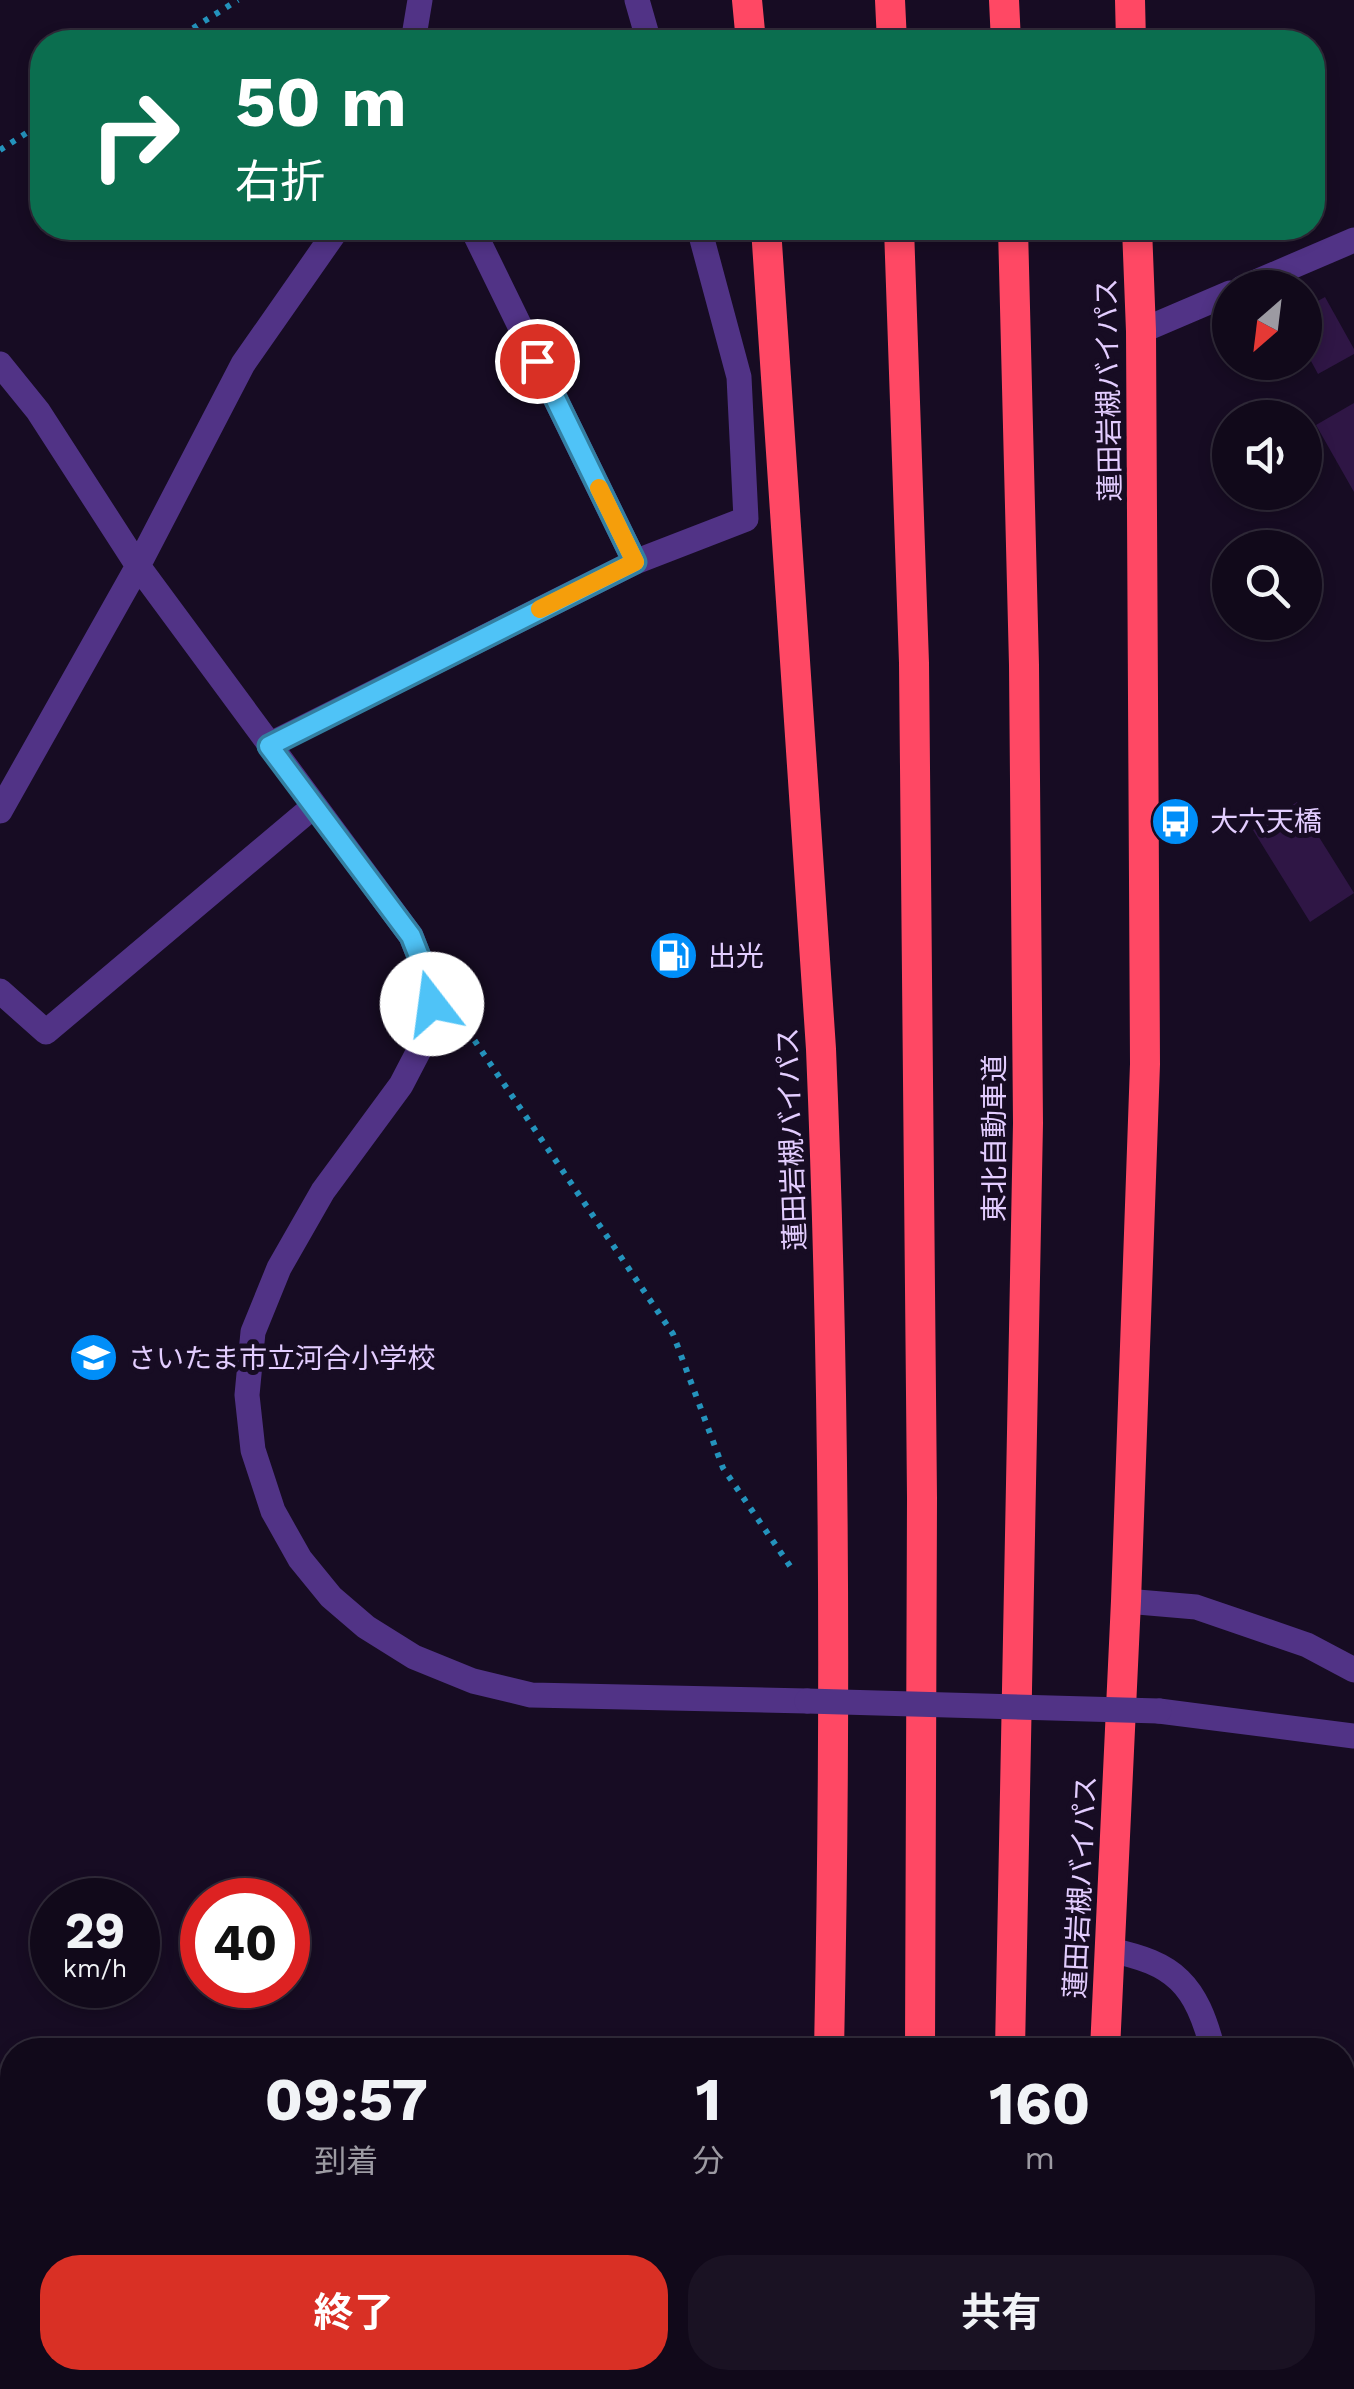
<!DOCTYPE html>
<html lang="ja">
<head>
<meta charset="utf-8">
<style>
  :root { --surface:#11091a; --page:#1a1223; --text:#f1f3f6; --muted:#9c9aa2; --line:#302a39; --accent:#d93025 }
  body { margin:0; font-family:"Work Sans","Noto Sans JP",sans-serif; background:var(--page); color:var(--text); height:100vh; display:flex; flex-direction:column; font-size:38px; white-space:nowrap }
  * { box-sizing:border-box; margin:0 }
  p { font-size:32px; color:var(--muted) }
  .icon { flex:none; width:55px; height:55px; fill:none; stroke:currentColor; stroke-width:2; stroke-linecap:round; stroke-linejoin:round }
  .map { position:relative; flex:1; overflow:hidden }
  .panel { position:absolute; left:0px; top:2038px; width:1355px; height:352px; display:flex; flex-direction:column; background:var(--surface); border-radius:40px 40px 0 0; box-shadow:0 5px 15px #0003,0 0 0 2px var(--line) }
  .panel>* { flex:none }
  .guide { position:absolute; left:30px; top:30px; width:1295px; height:210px; border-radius:40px; box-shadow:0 5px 15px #0003,0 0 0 2px var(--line); background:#0b6e4f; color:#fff; overflow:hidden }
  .needle { width:65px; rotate:208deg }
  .controls { position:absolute; left:1212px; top:270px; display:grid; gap:20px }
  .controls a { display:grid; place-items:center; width:110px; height:110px; border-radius:50%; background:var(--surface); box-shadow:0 5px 15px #0003,0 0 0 2px var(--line); font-size:50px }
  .speed { position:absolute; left:30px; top:1878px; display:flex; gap:20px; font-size:50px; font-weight:700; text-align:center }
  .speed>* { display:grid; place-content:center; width:130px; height:130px; border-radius:50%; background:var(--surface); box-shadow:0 5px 15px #0003,0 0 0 2px var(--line); line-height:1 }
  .speed small { font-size:25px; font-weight:400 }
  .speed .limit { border:15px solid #d22; background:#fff; color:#111 }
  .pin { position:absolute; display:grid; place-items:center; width:85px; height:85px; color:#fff; margin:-42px; border:5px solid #fff; border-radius:50%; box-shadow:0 2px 10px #0007 }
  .me { position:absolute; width:110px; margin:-55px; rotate:345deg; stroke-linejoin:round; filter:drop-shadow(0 0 8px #0008) }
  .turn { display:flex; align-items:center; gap:35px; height:210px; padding:0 40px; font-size:45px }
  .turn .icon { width:130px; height:130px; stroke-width:2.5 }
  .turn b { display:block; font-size:70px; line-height:85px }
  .eta { display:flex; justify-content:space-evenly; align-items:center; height:170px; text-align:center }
  .eta b { font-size:60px; font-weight:700; line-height:70px }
  .action { display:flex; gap:20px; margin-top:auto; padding:20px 40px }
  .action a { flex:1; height:115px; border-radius:40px; background:var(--accent); color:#fff; font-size:40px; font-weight:700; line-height:115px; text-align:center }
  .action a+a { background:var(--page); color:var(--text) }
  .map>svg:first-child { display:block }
  .building { fill:#2f1645 }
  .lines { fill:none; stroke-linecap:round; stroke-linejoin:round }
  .path { stroke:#2493bc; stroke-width:6; stroke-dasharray:5 8; stroke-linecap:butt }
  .minor { stroke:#513386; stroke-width:25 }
  .highway { stroke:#ff4864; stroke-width:30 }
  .minor-bridge { stroke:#513386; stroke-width:25 }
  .route-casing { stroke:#337fa1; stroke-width:25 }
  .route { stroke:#4fc3f7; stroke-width:18 }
  .slow { stroke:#f59e0b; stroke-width:18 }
  .labels { text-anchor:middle; stroke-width:10; stroke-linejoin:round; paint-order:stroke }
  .street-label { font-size:28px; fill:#e3cdff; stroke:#170c23 }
  .poi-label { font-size:28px; fill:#e3cdff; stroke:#170c23; text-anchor:start }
</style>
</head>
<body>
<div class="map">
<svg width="1354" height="2389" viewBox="0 0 1354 2389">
  <rect width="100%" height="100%" fill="#170c23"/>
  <path class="building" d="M1325 297 1354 349V354L1318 374 1305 350V308Z
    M1354 403V492L1316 425Z
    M1297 802 1354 893 1310 922 1253 830Z
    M1253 2379 1256 2389H1225V2388Z"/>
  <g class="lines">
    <path class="path" d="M171 42 238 0
      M0 150 42 123
      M460 1019 673 1334 723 1468 792 1569"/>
    <path class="minor" d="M637 0 649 42
      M413 42 420 0
      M472 228 635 562 746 519 739 377 699 228
      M1242 288 1354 240
      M1141 331 1230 293
      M0 364 38 411 138 566 411 936 422 964 432 1004 426 1037 401 1085 323 1191 279 1268 253 1332 247 1395 253 1450 273 1511 300 1559 331 1597 366 1627 414 1657 473 1681 531 1695 807 1701
      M269 745 635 562
      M0 811 138 566 243 364 338 228
      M0 991 46 1032 314 806
      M1126 1601 1196 1607 1307 1645 1354 1670
      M1159 1711 1354 1736
      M1109 1950C1175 1963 1196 1984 1213 2050
      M1342 2222 1354 2213
      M1300 2378 1303 2389"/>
    <path class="highway" d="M747 0 751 42
      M890 0 892 42
      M1004 0 1006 42
      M1130 0 1131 42
      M766 228 821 1049C835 1383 836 1717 829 2050
      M899 228 914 663 922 1498 920 2050
      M1010 2050 1028 1123 1024 665 1013 228
      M1105 2050 1126 1601 1145 1064 1141 331 1137 228
      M819 2389 820 2378
      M909 2389V2378
      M996 2389V2378
      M1093 2389 1094 2378"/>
    <path class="minor-bridge" d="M807 1701 1159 1711"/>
  </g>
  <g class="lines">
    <defs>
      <path id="route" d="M432 1004 422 964 411 936 269 746 635 562 537 361"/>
    </defs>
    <use href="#route" class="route-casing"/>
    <use href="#route" class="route"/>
    <path class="slow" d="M540 609 635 562 599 488"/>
  </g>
  <defs>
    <symbol id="bus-disc" viewBox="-11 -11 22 22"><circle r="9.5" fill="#008ef8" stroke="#170c23"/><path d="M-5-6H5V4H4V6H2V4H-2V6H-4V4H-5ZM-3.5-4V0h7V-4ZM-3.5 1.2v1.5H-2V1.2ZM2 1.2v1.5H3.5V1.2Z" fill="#fff"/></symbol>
    <symbol id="fuel-disc" viewBox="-11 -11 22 22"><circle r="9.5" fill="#008ef8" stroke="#170c23"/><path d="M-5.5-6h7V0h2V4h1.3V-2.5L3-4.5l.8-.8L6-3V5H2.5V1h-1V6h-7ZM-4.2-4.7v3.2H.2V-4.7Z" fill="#fff"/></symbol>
    <symbol id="school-disc" viewBox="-11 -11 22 22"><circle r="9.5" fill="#008ef8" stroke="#170c23"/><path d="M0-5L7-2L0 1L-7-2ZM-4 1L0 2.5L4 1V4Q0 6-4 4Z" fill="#fff"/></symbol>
  </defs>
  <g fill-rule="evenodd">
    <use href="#bus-disc" x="1148" y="794" width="55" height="55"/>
    <use href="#fuel-disc" x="646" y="928" width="55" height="55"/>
    <use href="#school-disc" x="66" y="1330" width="55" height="55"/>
  </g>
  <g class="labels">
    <g class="street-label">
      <text transform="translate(1108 390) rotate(-91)" y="10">蓮田岩槻バイパス</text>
      <text transform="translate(994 1138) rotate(-90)" y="10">東北自動車道</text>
      <text transform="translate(791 1139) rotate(-92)" y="10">蓮田岩槻バイパス</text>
      <text transform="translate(1080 1887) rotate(-87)" y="10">蓮田岩槻バイパス</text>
    </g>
    <g class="poi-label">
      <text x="1210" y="831">大六天橋</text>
      <text x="708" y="966">出光</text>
      <text x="128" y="1368">さいたま市立河合小学校</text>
    </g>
  </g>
</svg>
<div class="controls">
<a><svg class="needle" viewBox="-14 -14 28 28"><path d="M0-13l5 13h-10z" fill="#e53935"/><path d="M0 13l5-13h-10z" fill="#9c9aa2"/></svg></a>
<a><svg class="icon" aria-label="sound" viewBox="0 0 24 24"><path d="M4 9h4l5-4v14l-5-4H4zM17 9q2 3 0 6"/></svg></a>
<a><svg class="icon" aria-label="search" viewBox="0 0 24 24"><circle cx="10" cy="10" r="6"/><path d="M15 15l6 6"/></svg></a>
</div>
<div class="speed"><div>29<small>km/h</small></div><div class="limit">40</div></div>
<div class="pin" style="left:537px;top:361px;background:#d93025"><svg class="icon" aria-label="arrive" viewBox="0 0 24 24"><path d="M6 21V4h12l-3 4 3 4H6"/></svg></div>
<svg class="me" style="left:432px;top:1004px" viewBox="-20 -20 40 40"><circle r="19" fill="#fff"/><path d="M0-13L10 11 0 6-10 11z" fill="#4fc3f7"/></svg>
<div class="guide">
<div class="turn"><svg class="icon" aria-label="right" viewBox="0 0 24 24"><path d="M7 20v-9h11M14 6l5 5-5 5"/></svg><div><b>50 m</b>右折</div></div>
</div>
<section class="panel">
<div class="eta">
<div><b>09:57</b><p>到着</p></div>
<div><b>1</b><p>分</p></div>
<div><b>160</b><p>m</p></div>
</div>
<div class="action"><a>終了</a><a>共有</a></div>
</section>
</div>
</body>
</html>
